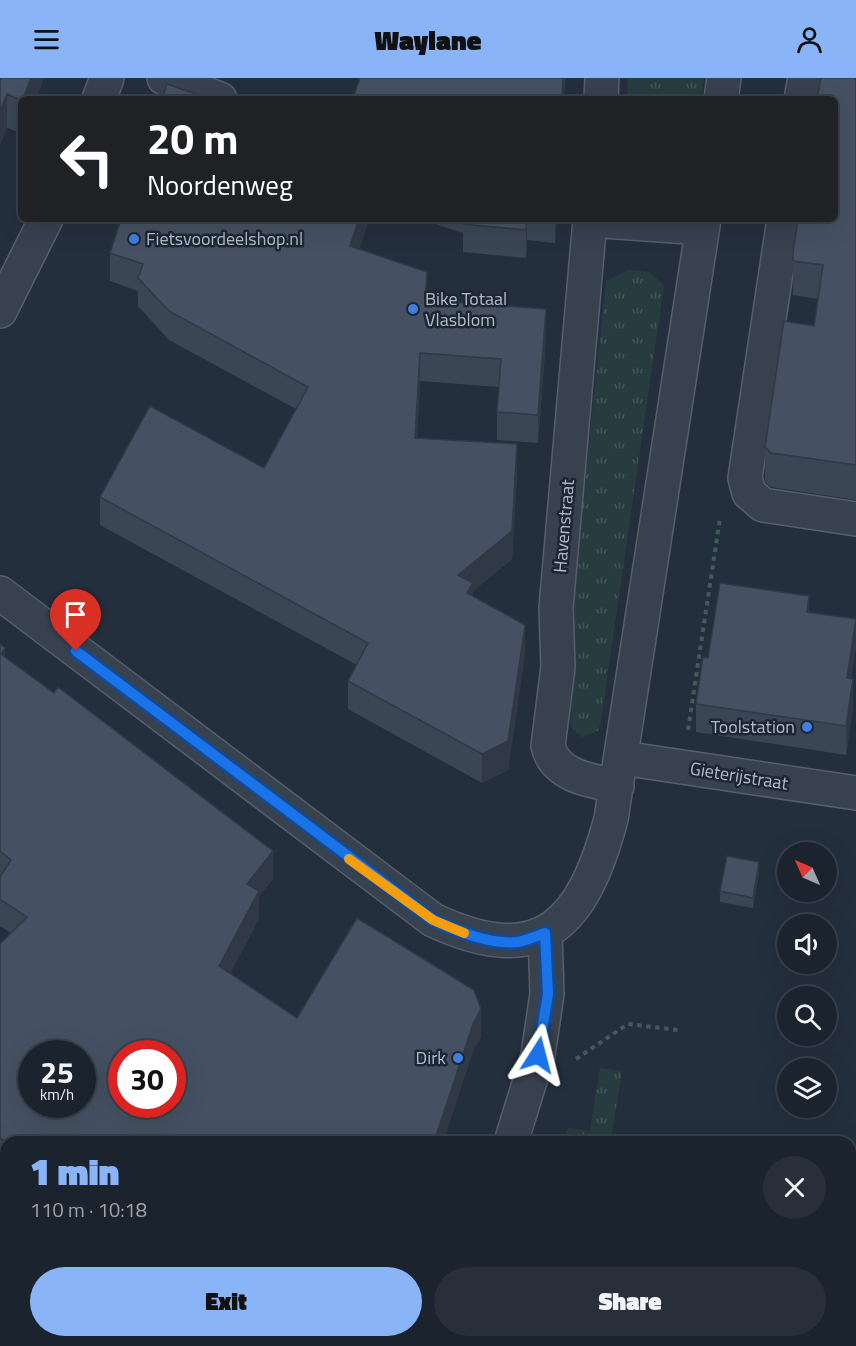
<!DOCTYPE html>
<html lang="en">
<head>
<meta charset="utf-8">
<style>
  :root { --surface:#1b232e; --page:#282f3a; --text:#f1f3f6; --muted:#a0a4aa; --line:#39404a; --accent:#8ab4f8 }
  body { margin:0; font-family:"Titillium Web",sans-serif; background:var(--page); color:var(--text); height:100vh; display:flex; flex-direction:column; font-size:22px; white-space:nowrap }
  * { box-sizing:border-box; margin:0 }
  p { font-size:20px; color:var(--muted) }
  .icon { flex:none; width:33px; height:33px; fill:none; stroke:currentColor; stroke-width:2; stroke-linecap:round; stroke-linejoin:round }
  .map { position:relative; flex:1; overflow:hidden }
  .sheet { position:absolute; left:0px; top:1058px; width:856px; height:212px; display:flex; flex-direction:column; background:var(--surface); border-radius:18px 18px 0 0; box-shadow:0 6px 24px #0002,0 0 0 2px var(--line) }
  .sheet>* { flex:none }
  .banner { position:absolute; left:18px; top:18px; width:820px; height:126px; border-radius:9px; box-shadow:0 6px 24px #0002,0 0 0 2px var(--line); background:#202124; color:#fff; overflow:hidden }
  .needle { width:39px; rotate:315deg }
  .tools { position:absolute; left:777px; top:764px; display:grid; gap:12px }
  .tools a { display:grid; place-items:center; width:60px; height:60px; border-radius:50%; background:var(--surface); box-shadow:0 6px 24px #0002,0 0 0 2px var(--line); font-size:30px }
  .speed { position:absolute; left:18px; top:962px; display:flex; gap:12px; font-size:30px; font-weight:700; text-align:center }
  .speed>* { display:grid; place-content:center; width:78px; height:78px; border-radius:50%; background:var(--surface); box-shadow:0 6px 24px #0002,0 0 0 2px var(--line); line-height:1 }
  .speed small { font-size:15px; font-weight:400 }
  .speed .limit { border:9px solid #d22; background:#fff; color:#111 }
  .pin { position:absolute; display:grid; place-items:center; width:51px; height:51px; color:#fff; margin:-62px -26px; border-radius:50% 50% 50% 0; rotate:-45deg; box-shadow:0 0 6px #0007 }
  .pin .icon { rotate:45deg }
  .me { position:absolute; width:66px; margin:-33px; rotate:9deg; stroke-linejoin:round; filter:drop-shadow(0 0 4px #0008) }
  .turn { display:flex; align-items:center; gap:21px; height:126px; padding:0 30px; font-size:27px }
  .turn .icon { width:78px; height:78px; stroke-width:2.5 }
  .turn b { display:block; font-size:42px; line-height:51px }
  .round { display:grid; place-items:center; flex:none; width:63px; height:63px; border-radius:32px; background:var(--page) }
  .headline { display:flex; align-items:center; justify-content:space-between; height:102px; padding:0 30px }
  h1 { font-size:36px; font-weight:800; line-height:45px; color:var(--accent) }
  .cta { display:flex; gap:12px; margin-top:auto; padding:12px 30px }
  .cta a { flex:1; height:69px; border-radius:36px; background:var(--accent); color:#111; font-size:24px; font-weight:800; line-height:69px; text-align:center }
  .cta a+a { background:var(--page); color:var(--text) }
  header { display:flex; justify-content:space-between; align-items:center; height:78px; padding:0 30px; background:var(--accent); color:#111; font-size:27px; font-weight:800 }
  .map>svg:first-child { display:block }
  .grass { fill:url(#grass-tufts) }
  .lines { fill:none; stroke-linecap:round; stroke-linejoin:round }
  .minor-casing { stroke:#565f6c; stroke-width:36 }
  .path { stroke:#44595c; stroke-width:4; stroke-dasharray:4.5 4.5; stroke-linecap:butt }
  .minor { stroke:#38414e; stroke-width:33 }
  .wall { fill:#3b4654 }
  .shaded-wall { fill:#303945 }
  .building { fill:#455162; stroke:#303945; stroke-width:1.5; fill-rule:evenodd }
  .route-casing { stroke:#114b97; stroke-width:15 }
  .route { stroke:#1a73e8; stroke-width:10 }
  .slow { stroke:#f59e0b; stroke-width:10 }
  .shop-dot { fill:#3f7fe0; stroke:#1d2633; stroke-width:2 }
  .labels { text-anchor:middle; stroke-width:5; stroke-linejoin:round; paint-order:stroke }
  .poi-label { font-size:18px; fill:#b4bcc9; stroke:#1d2633; text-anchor:start }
  .street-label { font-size:18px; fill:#b4bcc9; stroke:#1d2633 }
</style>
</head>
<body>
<header><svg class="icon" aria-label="menu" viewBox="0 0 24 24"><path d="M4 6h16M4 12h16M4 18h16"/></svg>Waylane<svg class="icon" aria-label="person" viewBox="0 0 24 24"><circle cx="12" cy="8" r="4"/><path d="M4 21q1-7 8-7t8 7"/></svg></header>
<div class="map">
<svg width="856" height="1268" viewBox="0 0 856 1268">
  <defs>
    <pattern id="grass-tufts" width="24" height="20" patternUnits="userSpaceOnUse" patternTransform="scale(1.5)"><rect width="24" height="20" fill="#263c3f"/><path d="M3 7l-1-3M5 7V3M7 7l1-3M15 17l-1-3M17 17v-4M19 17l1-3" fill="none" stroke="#435659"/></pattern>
  </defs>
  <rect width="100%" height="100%" fill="#242f3e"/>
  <path class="grass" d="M628 0H704L701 21H627Z
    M628 192 649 194 664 207 601 642 598 653 582 659 572 650 567 625 574 510 606 203Z
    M600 990 622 993 612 1056 661 1063H564L568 1050 590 1053Z
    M504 1263H643L641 1268H502Z"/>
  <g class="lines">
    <defs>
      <path id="minor" d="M164 0 220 21
        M99 21 107 0
        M601 21 602 0
        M721 21 724 0
        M801 21 805 0
        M590 141 556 530 558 589 548 668C555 698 591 703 617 708
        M784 141 745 400 749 415 763 427 856 441
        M590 142 702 150
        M0 233 46 141
        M0 515 433 842C542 893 583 845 611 741L704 141
        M622 680 856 715
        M511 1064 538 977 547 916 545 855
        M0 1225 6 1230
        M46 1263 52 1268
        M447 1268 449 1263"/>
    </defs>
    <use href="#minor" class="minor-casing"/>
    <path class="path" d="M688 652 720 440
      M576 981 628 946 678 952"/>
    <use href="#minor" class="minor"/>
  </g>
  <path class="wall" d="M0 0H44L36 21H21V55L7 50 0 67Z
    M856 0V422L771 409 765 404V369L814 248 818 221 793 217V174Z
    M369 141 359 171 427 222 546 260 538 365 497 362V334L499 309 420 303 417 360 517 395 512 481 473 513V519L525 575 508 692 482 705 348 631V603L357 587 100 447V419L264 390 296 331 169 262 138 228V213L110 203V175Z
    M420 141H557L555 165 527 162 526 180 463 174V155Z
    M809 535 856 569 851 601 853 629 846 677 696 654V626L708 580Z
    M0 566 5 579 273 801 259 818V841L230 895 297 940 481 959 473 973 443 1064H6V1092L0 1087V866L11 855 0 848Z
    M759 795 753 830 720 824V813Z
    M0 1111 2 1112H6V1190L0 1186Z
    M95 1263H183L190 1268H101Z
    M261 1263H403L401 1268H269Z"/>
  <path class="shaded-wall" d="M31 0H44L36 21H23Z
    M563 0H566L564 21H562Z
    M7 16V50L0 67V34Z
    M359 141H369L350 196V168Z
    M527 141V162L526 180V152Z
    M555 141H557L555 165Z
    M427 194V223L425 222Z
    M546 231V260L538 365V337Z
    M420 275V303L415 388V360Z
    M517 366V395L512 481 473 513V533L458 497Z
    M809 518V546L807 534Z
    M856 541V569L847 629V600Z
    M525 547V575L508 692 482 705V676Z
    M5 570V598L1 576Z
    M853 601V629L846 677V648Z
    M273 773V801L259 818V841L219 915V888L247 806Z
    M759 784V795L753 830V820Z
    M481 931V959L473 973 443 1064H434L473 946Z
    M318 1263H328V1268H314Z
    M394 1263H403L401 1268H392Z
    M701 1263H715L713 1268H701Z"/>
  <path class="building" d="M0 0H31L23 21H21V22L7 16 0 34Z
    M360 0H563L562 21H353Z
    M821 0H856V387L771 375 765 369 784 243 814 248 823 187 793 183V174L798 141H836V21H817Z
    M167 6 210 21H162Z
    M121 141H359L350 168 427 194 425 222 546 231 538 337 497 334 501 281 420 275 415 360 517 366 512 453 458 497 473 505 467 515 525 547 508 663 482 676 348 603 368 565 100 419 150 328 264 390 308 309 169 233 138 200 143 186 110 175Z
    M463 141H527L526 152 463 146Z
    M720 505 809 518 807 534 856 541 847 600 853 601 846 648 696 626 703 579 708 580Z
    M0 566 5 570 1 576 54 615 58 609 273 773 247 806 259 813 219 888 297 940 357 840 474 912 481 931 473 946 434 1064H6L0 1060V866L27 839 0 821V799L11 782 0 773ZM32 975H82V1026H32ZM122 975H172V1026H122Z
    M727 778 759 784 753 820 720 813Z
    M0 1111 2 1112H6V1163L0 1158Z
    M124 1263H183L190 1268H130Z
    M306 1263H318L314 1268Z
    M372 1263H394L392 1268H385Z
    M631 1263H701V1264L713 1268H629Z"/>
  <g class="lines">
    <defs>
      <path id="route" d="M76 573 433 842C457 853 490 867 518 864 527 862 537 858 545 855L548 916 538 977"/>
    </defs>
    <use href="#route" class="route-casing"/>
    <use href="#route" class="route"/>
    <path class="slow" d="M349 781 433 842 464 855"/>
  </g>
  <g class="shop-dot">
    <circle cx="134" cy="161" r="6"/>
    <circle cx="413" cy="231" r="6"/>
    <circle cx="807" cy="649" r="6"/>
    <circle cx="458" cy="980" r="6"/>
  </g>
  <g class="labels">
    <g class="poi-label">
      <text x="146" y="167">Fietsvoordeelshop.nl</text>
      <text x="425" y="227">Bike Totaal<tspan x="425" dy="21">Vlasblom</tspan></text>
      <text x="795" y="655" text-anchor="end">Toolstation</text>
      <text x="446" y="986" text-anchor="end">Dirk</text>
    </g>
    <g class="street-label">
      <text transform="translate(564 448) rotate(-85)" y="6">Havenstraat</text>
      <text transform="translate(739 698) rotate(9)" y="6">Gieterijstraat</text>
    </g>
  </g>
</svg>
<div class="tools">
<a><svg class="needle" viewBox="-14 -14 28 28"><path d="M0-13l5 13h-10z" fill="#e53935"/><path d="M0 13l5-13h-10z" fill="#a0a4aa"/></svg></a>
<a><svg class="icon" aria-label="sound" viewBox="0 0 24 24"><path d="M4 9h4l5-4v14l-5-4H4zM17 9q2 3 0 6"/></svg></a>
<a><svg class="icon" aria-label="search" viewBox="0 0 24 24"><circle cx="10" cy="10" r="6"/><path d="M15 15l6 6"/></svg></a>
<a><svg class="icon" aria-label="layers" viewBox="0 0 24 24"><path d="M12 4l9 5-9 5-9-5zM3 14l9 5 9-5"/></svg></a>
</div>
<div class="speed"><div>25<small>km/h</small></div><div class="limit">30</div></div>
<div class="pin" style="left:76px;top:573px;background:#d93025"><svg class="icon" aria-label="arrive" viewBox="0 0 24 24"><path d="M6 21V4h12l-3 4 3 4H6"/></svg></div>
<svg class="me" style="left:538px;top:977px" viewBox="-20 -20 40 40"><path d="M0-17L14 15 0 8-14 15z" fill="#1a73e8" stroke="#fff" stroke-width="4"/></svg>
<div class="banner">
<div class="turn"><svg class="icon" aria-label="left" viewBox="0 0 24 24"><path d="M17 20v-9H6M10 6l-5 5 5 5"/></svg><div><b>20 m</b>Noordenweg</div></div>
</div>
<section class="sheet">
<div class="headline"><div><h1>1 min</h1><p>110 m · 10:18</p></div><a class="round"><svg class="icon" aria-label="close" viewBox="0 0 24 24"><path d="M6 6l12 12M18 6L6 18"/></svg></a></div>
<div class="cta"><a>Exit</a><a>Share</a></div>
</section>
</div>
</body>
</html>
